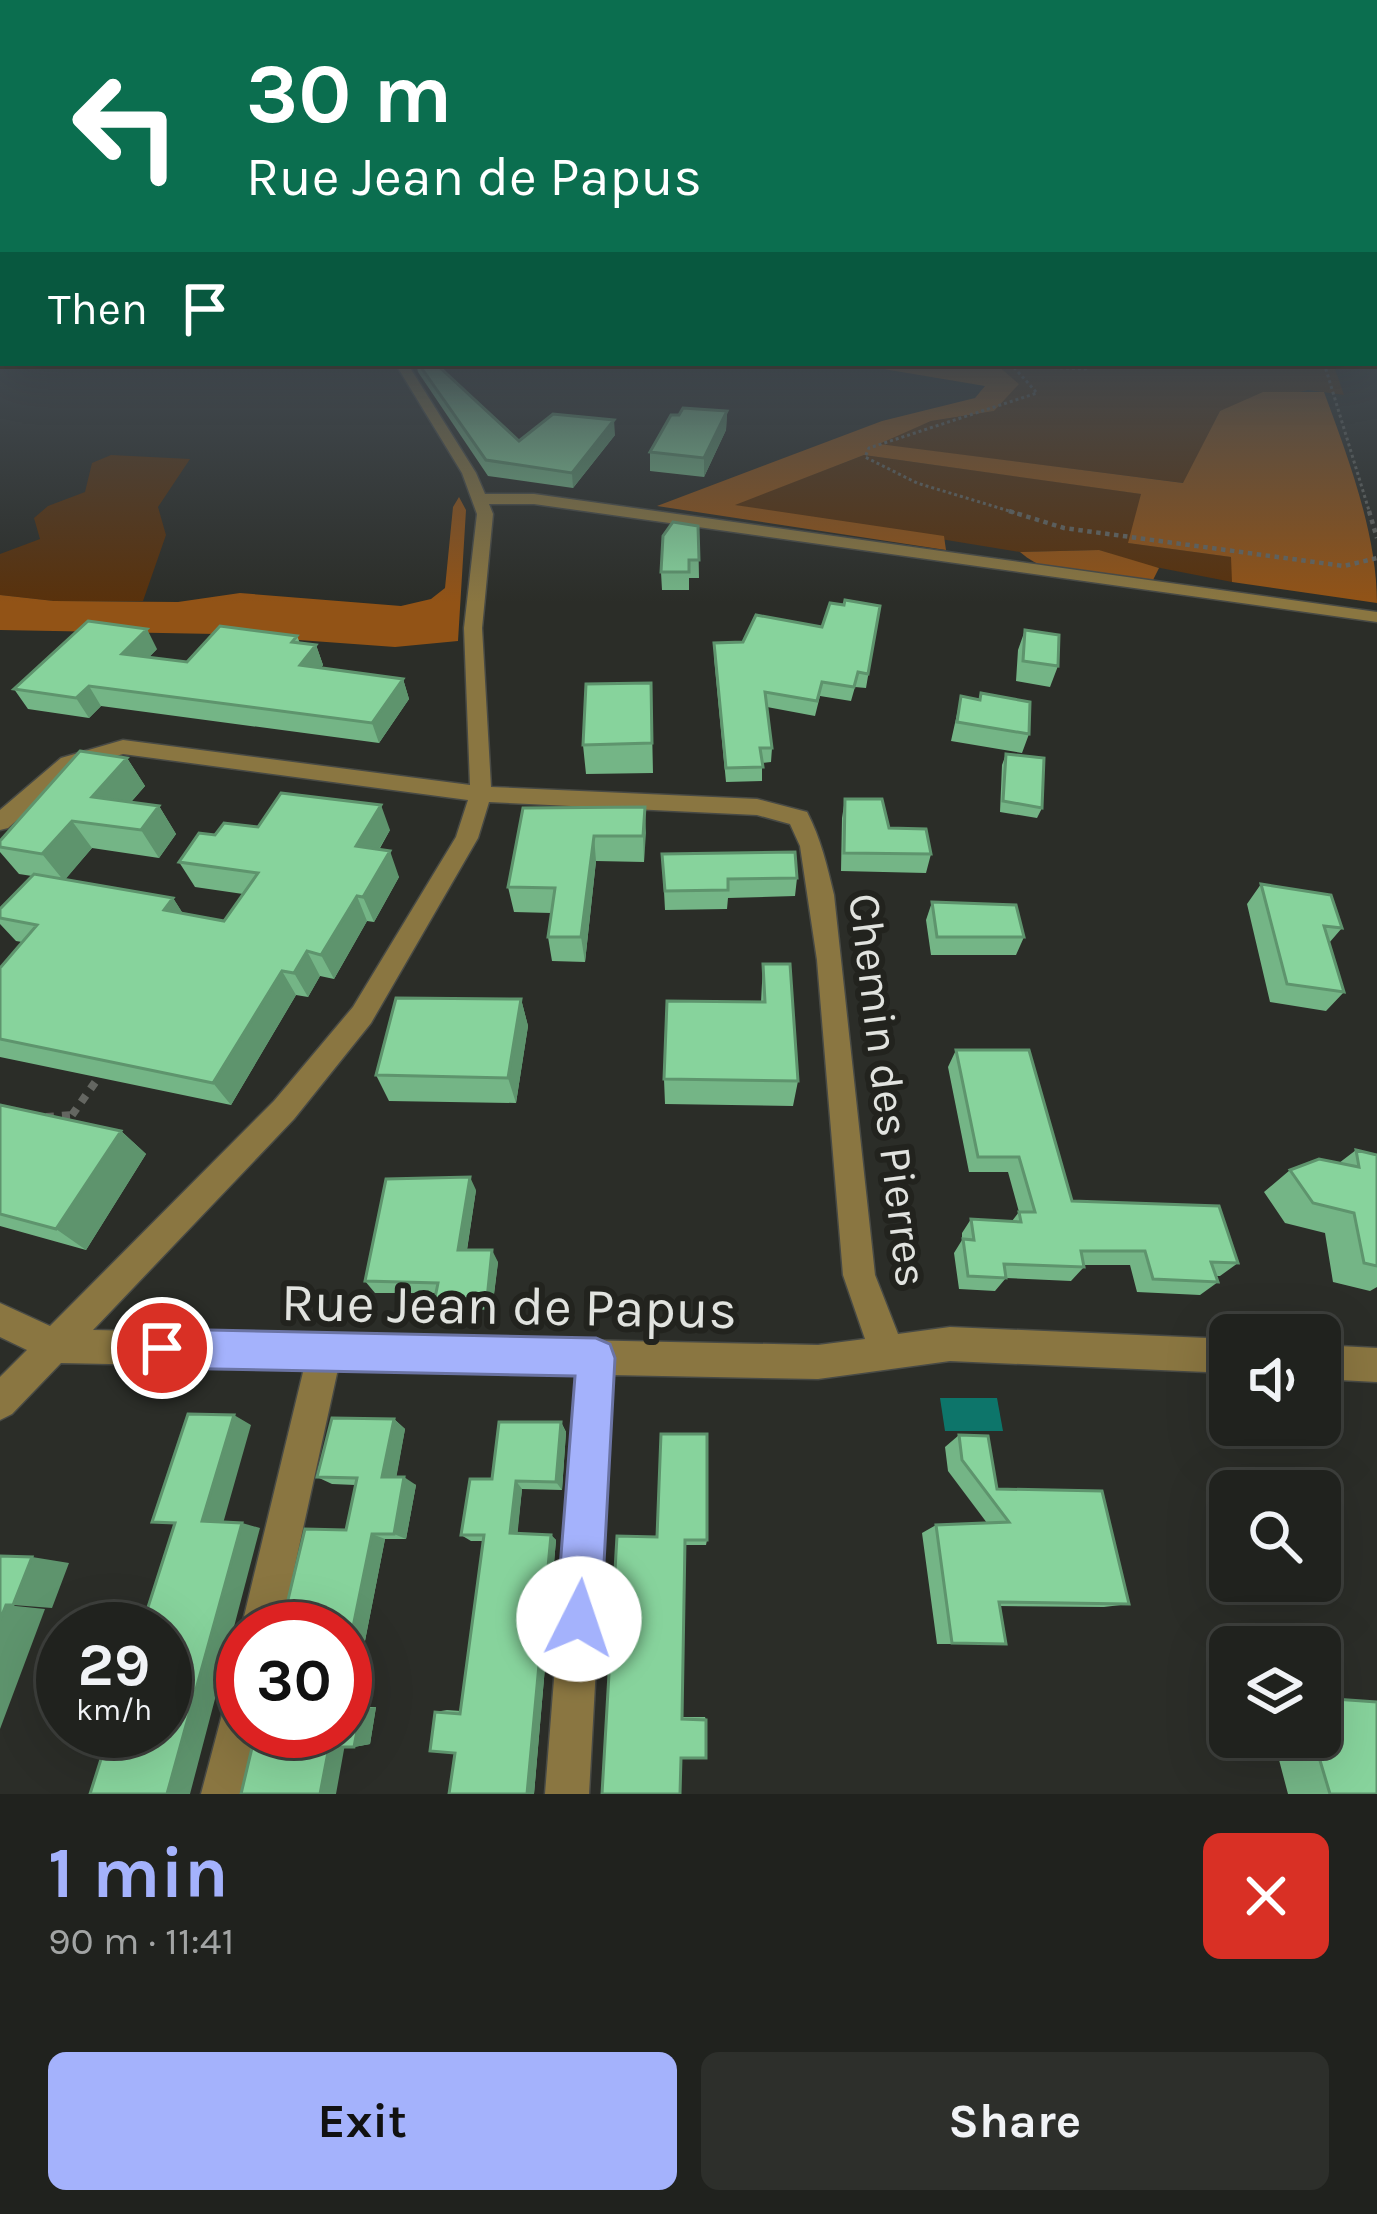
<!DOCTYPE html>
<html lang="en">
<head>
<meta charset="utf-8">
<style>
  :root { --surface:#20221e; --page:#2d2f2b; --text:#f1f3f6; --muted:#a2a4a4; --line:#3d3f3c; --accent:#a4b2fc }
  body { margin:0; font-family:Karla,sans-serif; background:var(--page); color:var(--text); height:100vh; display:flex; flex-direction:column; font-size:45px; white-space:nowrap }
  * { box-sizing:border-box; margin:0 }
  p { font-size:39px; color:var(--muted) }
  .icon { flex:none; width:66px; height:66px; fill:none; stroke:currentColor; stroke-width:2; stroke-linecap:round; stroke-linejoin:round }
  .map { position:relative; height:1794px; overflow:hidden }
  .panel { display:flex; flex-direction:column; background:var(--surface); flex:1 }
  .panel>* { flex:none }
  .guide { position:absolute; left:0px; top:0px; width:1377px; height:366px; box-shadow:0 12px 48px #0002,0 0 0 3px var(--line); background:#0b6e4f; color:#fff; overflow:hidden }
  .buttons { position:absolute; left:1209px; top:1314px; display:grid; gap:24px }
  .buttons a { display:grid; place-items:center; width:132px; height:132px; border-radius:18px; background:var(--surface); box-shadow:0 12px 48px #0002,0 0 0 3px var(--line); font-size:60px }
  .speed { position:absolute; left:36px; top:1602px; display:flex; gap:24px; font-size:60px; font-weight:700; text-align:center }
  .speed>* { display:grid; place-content:center; width:156px; height:156px; border-radius:50%; background:var(--surface); box-shadow:0 12px 48px #0002,0 0 0 3px var(--line); line-height:1 }
  .speed small { font-size:30px; font-weight:400 }
  .speed .limit { border:18px solid #d22; background:#fff; color:#111 }
  .pin { position:absolute; display:grid; place-items:center; width:102px; height:102px; color:#fff; margin:-51px; border:6px solid #fff; border-radius:50%; box-shadow:0 3px 12px #0007 }
  .me { position:absolute; width:132px; margin:-66px; rotate:4deg; stroke-linejoin:round; filter:drop-shadow(0 0 9px #0008) }
  .turn { display:flex; align-items:center; gap:42px; height:252px; padding:0 48px; font-size:54px }
  .turn .icon { width:156px; height:156px; stroke-width:2.5 }
  .turn b { display:block; font-size:84px; line-height:102px }
  .then { display:flex; align-items:center; height:114px; padding:0 48px; background:#0003; gap:24px; font-size:45px }
  .round { display:grid; place-items:center; flex:none; width:126px; height:126px; border-radius:18px; background:var(--page) }
  .summary { display:flex; align-items:center; justify-content:space-between; height:204px; padding:0 48px }
  h1 { font-size:72px; font-weight:700; line-height:90px; color:var(--accent) }
  .cta { display:flex; gap:24px; margin-top:auto; padding:24px 48px }
  .cta a { flex:1; height:138px; border-radius:18px; background:var(--accent); color:#111; font-size:48px; font-weight:700; line-height:138px; text-align:center }
  .cta a+a { background:var(--page); color:var(--text) }
  .map>svg:first-child { display:block }
  .green { fill:#59310b }
  .forest { fill:#925316 }
  .water { fill:#0d756a }
  .lines { fill:none; stroke-linecap:round; stroke-linejoin:round }
  .street-casing { stroke:#484a45; stroke-width:3 }
  .path-far2 { stroke:#646661; stroke-width:3; stroke-dasharray:3 3; stroke-linecap:butt }
  .path-far1 { stroke:#646661; stroke-width:4.5; stroke-dasharray:4.5 4.5; stroke-linecap:butt }
  .path { stroke:#646661; stroke-width:8; stroke-dasharray:8 8; stroke-linecap:butt }
  .street { fill:#8a7641; fill-rule:evenodd }
  .wall { fill:#74b586 }
  .shaded-wall { fill:#5e946d }
  .building { fill:#87d39c; stroke:#5e946d; stroke-width:3 }
  .route { fill:#a4b2fc; stroke:#6b74a4; stroke-width:3 }
  .labels { text-anchor:middle; stroke-width:12; stroke-linejoin:round; paint-order:stroke }
  .street-label { font-size:45px; fill:#e1e3df; stroke:#22231e }
  .near-street-label { font-size:54px; fill:#e1e3df; stroke:#22231e }
</style>
</head>
<body>
<div class="map">
<svg width="1377" height="1794" viewBox="0 0 1377 1794">
  <rect width="100%" height="100%" fill="#2b2d28"/>
  <path class="green" d="M968 363H1333L1344 395 1308 390 1220 411 1184 483 875 444 931 421 994 411 998 366Z
    M111 455 190 459 158 507 166 535 143 601H54L0 595V554L40 539 34 518 48 506 85 492 92 463Z
    M864 455 1142 494 1129 543 1232 557V582L1145 565 1099 550 1020 552 733 505Z"/>
  <path class="forest" d="M848 363 998 366 1019 384 994 411 931 421 879 444 1183 483 1220 411 1263 392H1324C1348 457 1377 534 1377 603L1232 582 1231 557 1128 543 1141 494 864 455 735 505 944 536 946 550 657 506 882 421 975 398 985 386Z
    M459 497 466 510 458 641 395 647 216 634 0 630V595L54 601 178 602 240 593 401 606 431 599 445 588 453 507Z
    M1099 550 1159 568 1153 580C1108 578 1056 583 1020 552Z"/>
  <path class="water" d="M940 1398H997L1003 1431H945Z"/>
  <g class="lines">
    <defs>
      <path id="street" d="M395 363H407L476 473 485 494H534L1377 612V622L534 504H489L493 514 482 628 491 787 757 799 807 812C821 839 827 866 834 895L875 1275 898 1334 950 1327 1230 1339V1373L950 1361 818 1379 612 1375 589 1794H545L578 1374 338 1369 281 1629H243V1634L241 1629 304 1368 61 1363 12 1414 0 1420V1377L27 1350 0 1337V1303L50 1326 274 1101 353 1007 456 837 468 800 123 754 75 768 8 828 0 830V810L61 758 123 740 470 785 464 628 477 514 462 473ZM489 802 757 815 790 824 800 846 817 960 843 1275 865 1339 818 1345 93 1330 294 1119 371 1023 478 838Z
        M1320 1345 1377 1348V1382L1320 1379Z
        M243 1686V1731H259L245 1794H201L228 1692Z"/>
    </defs>
    <use href="#street" class="street-casing"/>
    <path class="path-far2" d="M1010 363 1037 393 869 448 865 457 917 483 1019 514
      M1324 363 1370 514
      M1012 366 1085 369 1104 363"/>
    <path class="path-far1" d="M1009 511 1064 528 1344 566 1377 558
      M1369 511 1377 538"/>
    <path class="path" d="M72 1115 101 1074
      M46 1117 72 1115 73 1124"/>
    <use href="#street" class="street"/>
  </g>
  <path class="wall" d="M416 363H435L519 441 615 435 573 488 488 476 418 372Z
    M727 411 726 430 704 477 650 471V452Z
    M698 526 699 578H689V590H662L661 572Z
    M844 605 880 606 866 688 855 687 851 701 820 696 815 716 767 707 772 748 771 762 762 763V781L726 782 714 657V643L743 642 822 627Z
    M1025 630 1058 666 1050 687 1016 681 1018 650Z
    M297 636 300 643 316 645 323 665 321 668 403 679 409 699 379 743 101 706 89 718 28 709 14 689 157 649 149 657 187 662Z
    M651 683 653 773 586 774 583 745Z
    M981 693 1029 734 1022 753 951 741 961 696 979 700Z
    M1006 754 1042 808 1037 818 1000 812 1002 765Z
    M127 758 145 786 131 802 159 806 176 834 159 858 92 848 65 879 173 898 183 914 224 921 243 894 195 887 179 862 215 835 258 827 390 830 379 850 399 877 374 922 367 921 334 979 320 976 308 997 296 995 231 1105 0 1057V968L22 942 16 941 0 924V909L32 876 19 874 0 852V841Z
    M845 799 931 854 926 873 841 871 842 818Z
    M645 807 644 862 596 861 585 962 552 961 548 937 551 913 514 912 508 887 523 808Z
    M662 854 797 878 795 896 728 898 727 909 665 910Z
    M1261 884 1342 928 1329 943 1344 992 1326 1011 1270 1002 1247 904Z
    M932 902 1024 937 1016 955H931L926 920Z
    M763 964 798 1081 793 1106 665 1104 664 1079 761 1002Z
    M521 999 528 1026 516 1103 389 1101 376 1075Z
    M956 1050 1072 1201 1238 1263 1220 1276H1216L1218 1282 1200 1295 1137 1292 1130 1265H1084V1267L1071 1281 1006 1278 995 1291 959 1289 954 1253 962 1240V1233L971 1219 1012 1221 1019 1212 1008 1172H969L948 1067Z
    M0 1105 121 1131 146 1154 86 1250 0 1226Z
    M1356 1150 1377 1155V1287L1370 1291 1333 1282 1325 1233 1285 1223 1264 1192 1290 1170 1339 1163Z
    M476 1190 467 1250 498 1262 492 1310 443 1308 435 1298 436 1293H375L365 1281Z
    M394 1419 405 1429 396 1477 416 1485 406 1539H385L352 1707H376L370 1744 354 1747 345 1731V1629L346 1530 355 1485 332 1484 317 1477Z
    M561 1422 566 1432 562 1490 522 1489 517 1534 551 1535 556 1540 534 1794H450L455 1753 435 1712 447 1710 461 1711 483 1541H471L461 1535 492 1479Z
    M959 1435 997 1489 1129 1604 1104 1607 999 1606 1006 1644H937L922 1533 936 1525 987 1523 948 1471 945 1447Z
    M617 1536 707 1540 706 1545H685L682 1717H705L706 1720 681 1758Z
    M1273 1737H1320L1377 1794H1288Z"/>
  <path class="shaded-wall" d="M727 411 726 430 704 477V458Z
    M614 420 615 435 573 488 572 473Z
    M147 629 157 649 133 674 122 654Z
    M316 645 323 665 307 685 300 665Z
    M403 679 409 699 379 743 372 723Z
    M89 686 101 706 89 718 76 698Z
    M127 758 145 786 111 825 92 797Z
    M381 805 390 830 366 871 356 846Z
    M159 806 176 834 159 858 141 830Z
    M645 807 646 833 644 862 643 836Z
    M72 821 92 848 64 881 42 854Z
    M594 836 596 861 585 962 581 937Z
    M390 851 399 877 374 922 363 897Z
    M357 896 367 921 334 979 321 955Z
    M173 898 189 923 164 910Z
    M307 951 320 976 308 997 294 973Z
    M282 971 296 995 231 1105 213 1083Z
    M521 999 528 1026 516 1103 508 1078Z
    M121 1131 146 1154 86 1250 56 1229Z
    M470 1177 476 1190 465 1262 458 1250Z
    M492 1250 498 1262 492 1310 487 1299Z
    M234 1415 251 1425 222 1527 202 1521Z
    M394 1419 405 1429 395 1485 382 1477Z
    M561 1422 566 1432 562 1490 556 1482Z
    M404 1477 416 1485 406 1539 394 1534Z
    M516 1481 522 1489 517 1539 510 1533Z
    M242 1523 260 1528 190 1794H167Z
    M372 1534 385 1539 352 1707 345 1708V1666Z
    M551 1535 556 1540 534 1794H527Z
    M32 1557 69 1563 52 1608 13 1605Z
    M6 1605 45 1609 0 1729V1620Z
    M376 1707 370 1744 354 1747 361 1709Z
    M345 1744 336 1794H320L329 1747Z"/>
  <path class="building" d="M418 363H435L519 441 553 414 614 420 572 473 486 460Z
    M683 408 727 411 704 458 650 452 671 415H679Z
    M673 522 698 526 699 560H689V572H661L663 536Z
    M845 600 880 606 868 674 858 672 854 687 822 682 817 701 765 692 772 748H760L763 767 726 768 714 643 743 642 756 615 822 627 830 603 844 605Z
    M88 621 147 629 122 654 187 662 220 626 297 636 292 642 316 645 300 665 403 679 372 723 89 686 76 698 14 689Z
    M1025 630 1059 635 1058 666 1023 661Z
    M651 683 652 743 583 745 586 684Z
    M981 693 1030 702 1029 734 957 722 961 696 980 700Z
    M80 751 127 758 92 797 159 806 141 830 72 821 42 854 0 847V841Z
    M1006 754 1044 758 1042 808 1003 801Z
    M281 793 381 805 356 846 390 851 363 897 357 896 321 955 307 951 294 973 282 971 213 1083 0 1039V968L37 925 0 918V909L34 874 173 898 164 910 224 921 258 873 179 862 199 833 215 835 224 823 258 827Z
    M845 799H882L889 828 926 829 931 854 844 853Z
    M645 807 643 836H594L581 937H548L555 888 508 887 523 808Z
    M795 852 797 878 728 879V890L665 891 662 854Z
    M1261 884 1331 895 1342 928 1324 926 1344 992 1287 984Z
    M932 902 1016 905 1024 937H937Z
    M763 964H790L798 1081 664 1079 667 1001 765 1002Z
    M396 998 521 999 508 1078 376 1075Z
    M956 1050H1029L1072 1201 1219 1206 1238 1263 1211 1262 1218 1282 1153 1279 1145 1251H1081L1084 1267 1004 1264 1006 1278 968 1276 963 1239 974 1240 971 1219 1021 1222 1019 1212H1035L1019 1157H978Z
    M0 1105 121 1131 56 1229 0 1214Z
    M1356 1150 1377 1155V1266L1364 1263 1354 1213 1313 1203 1290 1170 1319 1159 1359 1167Z
    M470 1177 458 1250H492L487 1299 435 1298 438 1283 365 1281 386 1179Z
    M188 1414 234 1415 202 1521 242 1523 167 1794H90L108 1737 82 1736 84 1731H165V1629H141L175 1523 152 1522Z
    M332 1418 394 1419 382 1477H404L394 1534H372L345 1666V1629H281L305 1529 346 1530 357 1478 317 1477Z
    M499 1422H561L556 1482 516 1481 510 1533 551 1535 527 1794H449L455 1753 430 1751 435 1712 460 1714 484 1535H461L470 1479H492Z
    M661 1434H707V1540H685L682 1719 706 1720V1758H681L680 1794H602L617 1536 657 1537Z
    M959 1435 988 1436 997 1489 1102 1491 1129 1604 999 1602 1006 1644 952 1643 936 1525 1009 1522 962 1460Z
    M0 1556 32 1557 13 1605H6L0 1620Z
    M1320 1698 1377 1702V1794H1330L1313 1737H1320Z
    M345 1709H361L354 1747H329L320 1794H241L256 1731H345Z"/>
  <linearGradient id="sky" x2="0" y2="1"><stop stop-color="#181916"/><stop offset="0.58" stop-color="#444c53"/><stop offset="1" stop-color="#444c53" stop-opacity="0"/></linearGradient>
  <rect width="1377" height="603" fill="url(#sky)"/>
  <path class="route" d="M162 1329 596 1338 610 1344 615 1358 601 1619 595 1635 579 1642 563 1635 556 1619 575 1376 162 1368 149 1362 143 1348 149 1335Z"/>
  <g class="labels">
    <g class="street-label">
      <text transform="translate(889 1090) rotate(83)" y="16">Chemin des Pierres</text>
    </g>
    <g class="near-street-label">
      <text transform="translate(509 1305) rotate(1)" y="19">Rue Jean de Papus</text>
    </g>
  </g>
</svg>
<div class="buttons">
<a><svg class="icon" aria-label="sound" viewBox="0 0 24 24"><path d="M4 9h4l5-4v14l-5-4H4zM17 9q2 3 0 6"/></svg></a>
<a><svg class="icon" aria-label="search" viewBox="0 0 24 24"><circle cx="10" cy="10" r="6"/><path d="M15 15l6 6"/></svg></a>
<a><svg class="icon" aria-label="layers" viewBox="0 0 24 24"><path d="M12 4l9 5-9 5-9-5zM3 14l9 5 9-5"/></svg></a>
</div>
<div class="speed"><div>29<small>km/h</small></div><div class="limit">30</div></div>
<div class="pin" style="left:162px;top:1348px;background:#d93025"><svg class="icon" aria-label="arrive" viewBox="0 0 24 24"><path d="M6 21V4h12l-3 4 3 4H6"/></svg></div>
<svg class="me" style="left:579px;top:1619px" viewBox="-20 -20 40 40"><circle r="19" fill="#fff"/><path d="M0-13L10 11 0 6-10 11z" fill="#a4b2fc"/></svg>
<div class="guide">
<div class="turn"><svg class="icon" aria-label="left" viewBox="0 0 24 24"><path d="M17 20v-9H6M10 6l-5 5 5 5"/></svg><div><b>30 m</b>Rue Jean de Papus</div></div>
<div class="then">Then<svg class="icon" aria-label="arrive" viewBox="0 0 24 24"><path d="M6 21V4h12l-3 4 3 4H6"/></svg></div>
</div>
</div>
<section class="panel">
<div class="summary"><div><h1>1 min</h1><p>90 m · 11:41</p></div><a class="round" style="background:#d93025;color:#fff"><svg class="icon" aria-label="close" viewBox="0 0 24 24"><path d="M6 6l12 12M18 6L6 18"/></svg></a></div>
<div class="cta"><a>Exit</a><a>Share</a></div>
</section>
</body>
</html>
